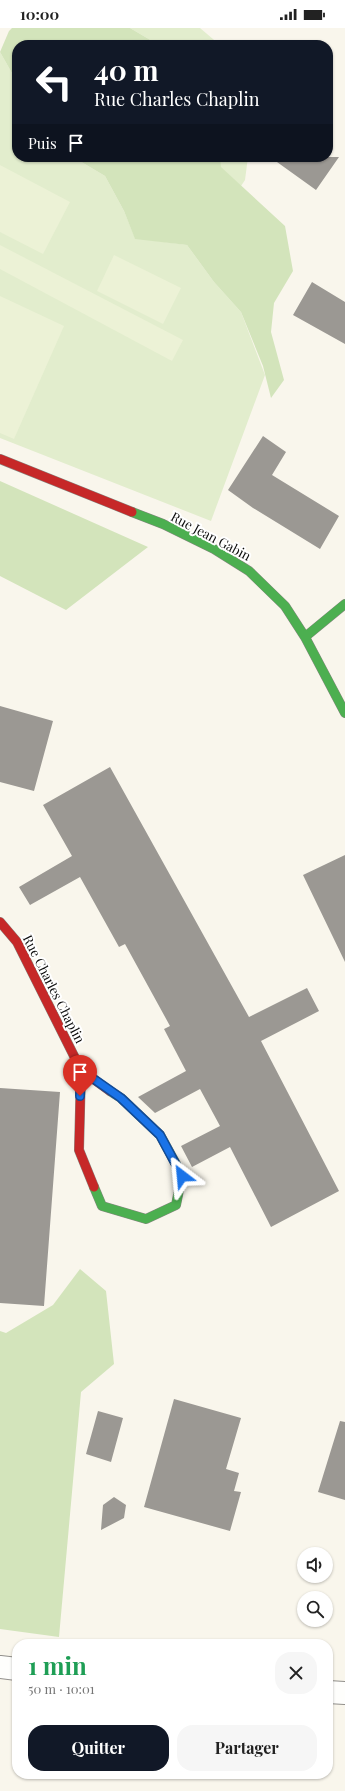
<!DOCTYPE html>
<html lang="fr">
<head>
<meta charset="utf-8">
<style>
  :root { --surface:#fff; --page:#f6f6f6; --text:#222; --muted:#767676; --accent:#111827 }
  body { margin:0; font-family:"Playfair Display",serif; background:var(--page); color:var(--text); height:100vh; display:flex; flex-direction:column; font-size:15px; white-space:nowrap }
  * { box-sizing:border-box; margin:0 }
  p { font-size:13px; color:var(--muted) }
  .icon { flex:none; width:22px; height:22px; fill:none; stroke:currentColor; stroke-width:2; stroke-linecap:round; stroke-linejoin:round }
  .map { position:relative; flex:1; overflow:hidden }
  .drawer { position:absolute; left:12px; top:1611px; width:321px; height:140px; display:flex; flex-direction:column; background:var(--surface); border-radius:16px; box-shadow:0 1px 3px #0004 }
  .drawer>* { flex:none }
  .guide { position:absolute; left:12px; top:12px; width:321px; height:122px; border-radius:16px; box-shadow:0 1px 3px #0004; background:#111827; color:#fff; overflow:hidden }
  .buttons { position:absolute; left:297px; top:1519px; display:grid; gap:8px }
  .buttons a { display:grid; place-items:center; width:36px; height:36px; border-radius:50%; background:var(--surface); box-shadow:0 1px 3px #0004; font-size:20px }
  .pin { position:absolute; display:grid; place-items:center; width:34px; height:34px; color:#fff; margin:-41px -17px; border-radius:50% 50% 50% 0; rotate:-45deg; box-shadow:0 0 4px #0007 }
  .pin .icon { rotate:45deg }
  .me { position:absolute; width:44px; margin:-22px; rotate:331deg; stroke-linejoin:round; filter:drop-shadow(0 0 3px #0008) }
  .turn { display:flex; align-items:center; gap:14px; height:84px; padding:0 16px; font-size:18px }
  .turn .icon { width:52px; height:52px; stroke-width:2.5 }
  .turn b { display:block; font-size:28px; line-height:34px }
  .then { display:flex; align-items:center; height:38px; padding:0 16px; background:#0003; gap:8px; font-size:15px }
  .round { display:grid; place-items:center; flex:none; width:42px; height:42px; border-radius:16px; background:var(--page) }
  .summary { display:flex; align-items:center; justify-content:space-between; height:68px; padding:0 16px }
  h1 { font-size:24px; font-weight:700; line-height:30px; color:#1e9e55 }
  .action { display:flex; gap:8px; margin-top:auto; padding:8px 16px }
  .action a { flex:1; height:46px; border-radius:16px; background:var(--accent); color:#fff; font-size:16px; font-weight:700; line-height:46px; text-align:center }
  .action a+a { background:var(--page); color:var(--text) }
  .status { display:flex; justify-content:space-between; align-items:center; height:28px; padding:0 20px; background:var(--surface); direction:ltr }
  .status svg { height:11px; fill:currentColor }
  .map>svg:first-child { display:block }
  .green { fill:#e2edcd }
  .forest { fill:#d3e4bb }
  .pitch { fill:#ecf2d6 }
  .building { fill:#9b9893 }
  .lines { fill:none; stroke-linecap:round; stroke-linejoin:round }
  .street-casing { stroke:#92908c; stroke-width:24 }
  .fast-casing { stroke:#888782; stroke-width:10 }
  .jam-casing { stroke:#888782; stroke-width:10 }
  .street { stroke:#fefefc; stroke-width:22 }
  .fast { stroke:#4caf50; stroke-width:9 }
  .jam { stroke:#c62828; stroke-width:9 }
  .route-casing { stroke:#114b97; stroke-width:10 }
  .route { stroke:#1a73e8; stroke-width:7 }
  .labels { text-anchor:middle; stroke-width:4; stroke-linejoin:round; paint-order:stroke }
  .street-label { font-size:13px; fill:#0a0a0a; stroke:#fff }
</style>
</head>
<body>
<div class="status"><b>10:00</b><svg viewBox="0 0 49 12"><path d="M0 12V9h3v3zM5 12V6h3v6zM10 12V3h3v9zM15 12V0h3v12zM26 1h20v11H26zM47 4h2v5h-2z"/></svg></div>
<div class="map">
<svg width="345" height="1763" viewBox="0 0 345 1763">
  <rect width="100%" height="100%" fill="#f9f6ec"/>
  <path class="green" d="M130 0H200L220 17H159Z
    M0 24 17 54V129H73L105 148 124 183 135 210 187 217 214 254 241 284 265 347 211 493 0 410Z
    M220 129H248L245 152 241 158 220 139Z"/>
  <path class="forest" d="M12 0H130L159 17H17V54L0 24 9 3Z
    M73 129H220L221 139 285 198 293 243 274 275 271 304 284 352 271 370 263 338 241 284 214 254 187 217 135 211 124 183 105 148Z
    M0 453 148 519 66 582 0 548Z
    M80 1241 106 1263 114 1336 81 1364 59 1609 0 1601V1303L6 1305 53 1277Z"/>
  <path class="pitch" d="M0 137 70 174 43 226 0 204Z
    M0 217 183 312 172 333 0 241Z
    M114 227 181 260 163 296 97 263Z
    M0 268 64 298 14 411 0 405Z"/>
  <path class="building" d="M270 129H339L316 162Z
    M312 254 345 274V316L293 287Z
    M263 408 286 424 272 447 339 488 320 521 253 480 228 462Z
    M0 678 53 693 34 763 0 754Z
    M110 739 249 989 307 960 319 983 261 1013 339 1163 271 1199 230 1119 192 1139 181 1118 220 1098 200 1061 155 1085 138 1069 186 1043 164 1001 170 998 125 916 119 919 80 849 30 877 19 859 72 828 43 777Z
    M345 827V934L303 847Z
    M0 1060 60 1064 44 1278 0 1275Z
    M174 1371 241 1390 226 1441 239 1445 234 1463 241 1464 230 1503 144 1479Z
    M98 1383 123 1390 111 1434 86 1426Z
    M340 1393 345 1394V1472L318 1464Z
    M114 1469 126 1477 124 1490 101 1502 103 1477Z"/>
  <g class="lines">
    <defs>
      <path id="street" d="M0 1639 17 1641
        M328 1664 345 1665"/>
      <path id="fast" d="M132 484 163 496 214 521 249 543 285 578 305 609 345 685
        M305 609 345 576
        M94 1159 102 1178 146 1191 176 1177 182 1147 160 1107 121 1070 110 1063"/>
      <path id="jam" d="M0 431 132 484
        M0 894 17 914 81 1042 110 1063
        M81 1042 79 1122 94 1159"/>
    </defs>
    <use href="#street" class="street-casing"/>
    <use href="#fast" class="fast-casing"/>
    <use href="#jam" class="jam-casing"/>
    <use href="#street" class="street"/>
    <use href="#fast" class="fast"/>
    <use href="#jam" class="jam"/>
  </g>
  <g class="lines">
    <defs>
      <path id="route" d="M80 1068 81 1042 121 1070 160 1107 182 1148"/>
    </defs>
    <use href="#route" class="route-casing"/>
    <use href="#route" class="route"/>
  </g>
  <g class="labels">
    <g class="street-label">
      <text transform="translate(211 508) rotate(28)" y="5">Rue Jean Gabin</text>
      <text transform="translate(54 961) rotate(63)" y="5">Rue Charles Chaplin</text>
    </g>
  </g>
</svg>
<div class="buttons">
<a><svg class="icon" aria-label="sound" viewBox="0 0 24 24"><path d="M4 9h4l5-4v14l-5-4H4zM17 9q2 3 0 6"/></svg></a>
<a><svg class="icon" aria-label="search" viewBox="0 0 24 24"><circle cx="10" cy="10" r="6"/><path d="M15 15l6 6"/></svg></a>
</div>
<div class="pin" style="left:80px;top:1068px;background:#d93025"><svg class="icon" aria-label="arrive" viewBox="0 0 24 24"><path d="M6 21V4h12l-3 4 3 4H6"/></svg></div>
<svg class="me" style="left:182px;top:1148px" viewBox="-20 -20 40 40"><path d="M0-17L14 15 0 8-14 15z" fill="#1a73e8" stroke="#fff" stroke-width="4"/></svg>
<div class="guide">
<div class="turn"><svg class="icon" aria-label="left" viewBox="0 0 24 24"><path d="M17 20v-9H6M10 6l-5 5 5 5"/></svg><div><b>40 m</b>Rue Charles Chaplin</div></div>
<div class="then">Puis<svg class="icon" aria-label="arrive" viewBox="0 0 24 24"><path d="M6 21V4h12l-3 4 3 4H6"/></svg></div>
</div>
<section class="drawer">
<div class="summary"><div><h1>1 min</h1><p>50 m · 10:01</p></div><a class="round"><svg class="icon" aria-label="close" viewBox="0 0 24 24"><path d="M6 6l12 12M18 6L6 18"/></svg></a></div>
<div class="action"><a>Quitter</a><a>Partager</a></div>
</section>
</div>
</body>
</html>
